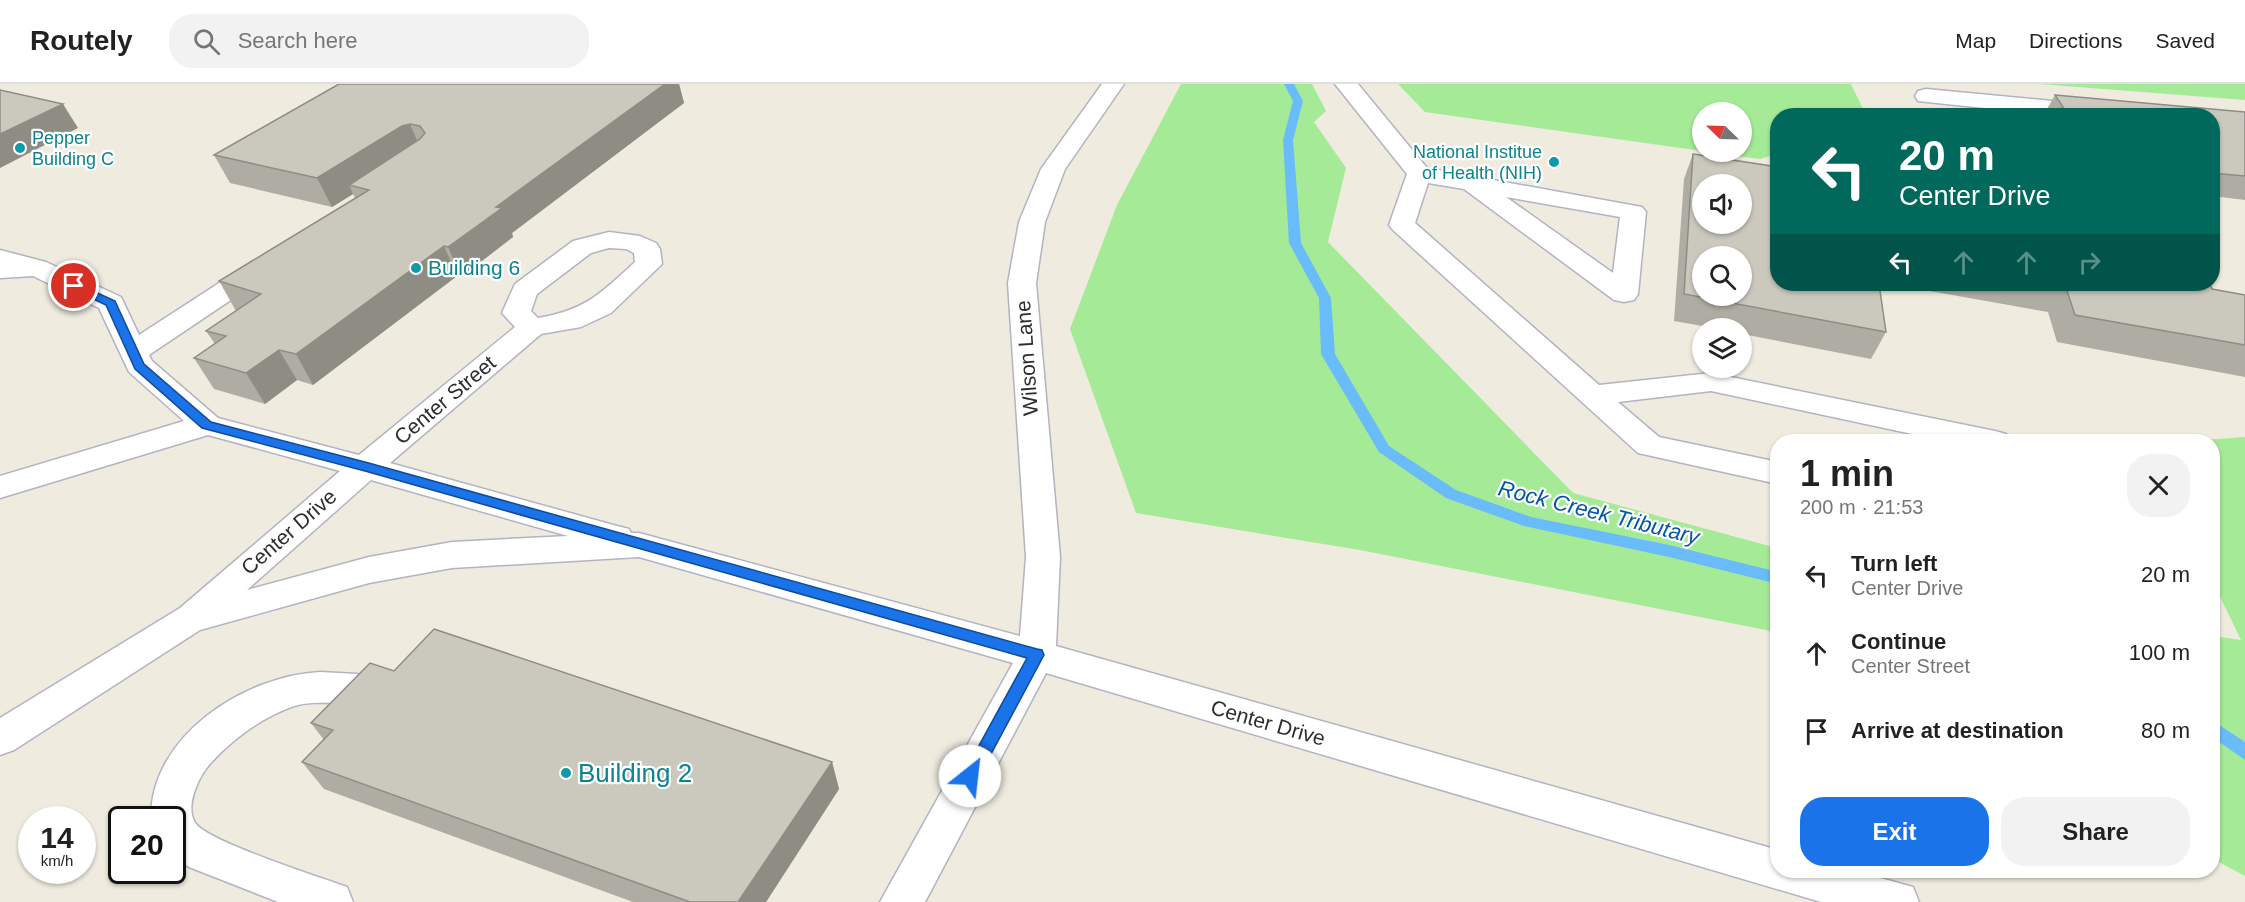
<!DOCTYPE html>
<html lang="en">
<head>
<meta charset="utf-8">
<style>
  :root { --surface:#fff; --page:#f2f2f2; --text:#222; --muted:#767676; --line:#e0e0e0; --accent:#1a73e8 }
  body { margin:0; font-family:Arial,sans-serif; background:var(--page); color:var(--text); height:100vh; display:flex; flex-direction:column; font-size:22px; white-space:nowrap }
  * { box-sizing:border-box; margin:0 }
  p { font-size:20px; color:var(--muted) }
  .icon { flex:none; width:33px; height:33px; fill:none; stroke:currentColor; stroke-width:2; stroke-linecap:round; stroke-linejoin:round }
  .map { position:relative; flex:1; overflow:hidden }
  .panel { position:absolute; left:1770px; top:350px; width:450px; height:444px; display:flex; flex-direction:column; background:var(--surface); border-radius:24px; box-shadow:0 2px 4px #0004 }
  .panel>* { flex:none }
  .top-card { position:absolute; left:1770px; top:24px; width:450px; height:183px; border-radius:24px; box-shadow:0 2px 4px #0004; background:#00695c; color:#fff; overflow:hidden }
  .needle { width:39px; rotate:293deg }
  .controls { position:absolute; left:1692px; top:18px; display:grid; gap:12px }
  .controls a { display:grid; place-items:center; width:60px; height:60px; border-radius:50%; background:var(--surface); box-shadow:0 2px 4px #0004; font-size:30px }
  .speed { position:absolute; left:18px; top:722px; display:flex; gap:12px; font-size:30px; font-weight:700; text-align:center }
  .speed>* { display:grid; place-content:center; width:78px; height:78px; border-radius:50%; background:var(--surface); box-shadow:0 2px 4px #0004; line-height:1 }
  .speed small { font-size:15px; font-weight:400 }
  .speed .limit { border:3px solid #111; border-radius:9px; background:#fff; color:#111 }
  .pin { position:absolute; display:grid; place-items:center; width:51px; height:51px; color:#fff; margin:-26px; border:3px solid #fff; border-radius:50%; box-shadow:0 2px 6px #0007 }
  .me { position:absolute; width:66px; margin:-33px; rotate:29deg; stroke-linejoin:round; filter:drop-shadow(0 0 4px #0008) }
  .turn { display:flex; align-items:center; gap:21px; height:126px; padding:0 30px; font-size:27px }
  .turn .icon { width:78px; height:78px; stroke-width:2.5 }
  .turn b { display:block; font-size:42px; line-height:51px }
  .lanes { display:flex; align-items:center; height:57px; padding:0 30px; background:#0003; justify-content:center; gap:30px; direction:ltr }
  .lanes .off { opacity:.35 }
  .round { display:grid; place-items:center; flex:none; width:63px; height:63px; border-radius:24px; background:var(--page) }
  .headline { display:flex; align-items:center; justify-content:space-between; height:102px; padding:0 30px }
  h1 { font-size:36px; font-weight:800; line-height:45px }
  .cta { display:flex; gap:12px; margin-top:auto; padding:12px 30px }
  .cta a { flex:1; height:69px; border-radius:24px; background:var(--accent); color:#fff; font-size:24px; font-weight:800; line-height:69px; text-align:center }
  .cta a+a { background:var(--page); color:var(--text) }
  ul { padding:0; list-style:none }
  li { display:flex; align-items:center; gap:18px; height:78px; padding:0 30px }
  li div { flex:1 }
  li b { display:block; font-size:22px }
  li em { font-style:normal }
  header { display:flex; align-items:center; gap:36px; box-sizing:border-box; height:84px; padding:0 30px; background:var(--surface); border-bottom:2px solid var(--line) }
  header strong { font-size:28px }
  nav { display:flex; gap:33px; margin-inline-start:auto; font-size:21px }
  .search { width:420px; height:54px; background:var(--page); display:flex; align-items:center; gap:15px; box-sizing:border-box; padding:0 21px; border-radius:24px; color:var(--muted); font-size:22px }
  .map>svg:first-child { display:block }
  .green { fill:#a5ea97 }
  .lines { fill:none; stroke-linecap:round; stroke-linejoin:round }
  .stream { fill:#6abbf9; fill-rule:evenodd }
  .minor-casing { stroke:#b3b3c1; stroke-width:3 }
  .minor { fill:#fff; fill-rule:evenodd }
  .wall { fill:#afada3 }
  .shaded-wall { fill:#8e8d84 }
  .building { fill:#cbc9bd; stroke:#8e8d84; stroke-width:1.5; fill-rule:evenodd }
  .route { fill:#1a73e8; stroke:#114b97; stroke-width:1.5 }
  .culture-dot { fill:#0f9aa8; stroke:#fff; stroke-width:2 }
  .labels { text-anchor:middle; stroke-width:4.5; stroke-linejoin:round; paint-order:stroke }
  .far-culture-label { font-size:18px; fill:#0d838f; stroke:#fff; text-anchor:start }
  .culture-label { font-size:21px; fill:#0d838f; stroke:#fff; text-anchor:start }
  .street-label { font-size:21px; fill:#2d2d2d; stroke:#fff }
  .water-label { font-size:22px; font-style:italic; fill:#0255ac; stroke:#fff }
  .near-culture-label { font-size:26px; fill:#0d838f; stroke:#fff; text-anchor:start }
</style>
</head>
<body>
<header>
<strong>Routely</strong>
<div class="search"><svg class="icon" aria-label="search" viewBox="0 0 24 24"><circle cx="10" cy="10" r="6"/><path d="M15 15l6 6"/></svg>Search here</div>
<nav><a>Map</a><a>Directions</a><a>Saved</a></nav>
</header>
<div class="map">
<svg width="2245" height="818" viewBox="0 0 2245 818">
  <rect width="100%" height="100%" fill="#efebdf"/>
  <path class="green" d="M1181 0H1312L1326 27 1314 38 1346 84 1328 158 1573 409 1777 464V551L1766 546 1360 466 1136 429 1070 245 1117 121Z
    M1398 0H1851L1866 31 1778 32 1777 70 1760 75 1704 68H1742V28H1702V67L1425 28Z
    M2039 0H2245V16Z
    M2245 353V792L2213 775V552L2241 556 2213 498 2212 357H2190Z"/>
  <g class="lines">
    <path class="stream" d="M1284 0H1294L1303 17 1293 56 1301 159 1331 214 1335 270 1389 362 1456 406 1531 433 1669 461 1778 488V500L1669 473 1524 442 1446 414 1379 368 1321 270 1319 214 1289 159 1283 56 1293 17Z
      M2212 636 2245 658V676L2212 653Z"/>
    <defs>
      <path id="minor" d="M1102 0H1124L1065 85 1045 138 1036 199 1060 473 1056 562 1778 766V786H1852L1913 803 1919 818H1821L1046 589 925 818H880L1013 579 639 473 452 484 369 499 200 546 14 666 0 671V634L180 524 340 387 208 351 0 414V392L184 337 129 288 99 224 33 192 0 194V166L46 178 121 213 139 251 253 177 262 175 271 177 275 183 271 189 149 271 152 277 218 334 359 371 515 243 502 229 515 200 573 157 609 148 640 152 656 159 660 165 662 180 611 229 581 243 541 250 390 379 617 442 629 445 631 449H639L1020 552 1026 473 1008 199 1019 138 1041 85ZM609 164 626 165 634 169 635 178C601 209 586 226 538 234L531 227 537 210 591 169ZM371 396 568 452 452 458 369 473 247 506Z
        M1335 0H1358L1427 84 1642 123 1646 128 1638 210 1634 216 1624 218 1614 216 1464 105 1428 99 1415 139 1599 301 1711 289 1995 347 2006 350 2011 357H1945L1711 307 1618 318 1659 353 1778 378V400L1638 369 1393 146 1389 141 1407 90ZM1506 113 1620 133 1613 189Z
        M1926 5 2137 25 2145 27 2148 32H2061L1918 17 1915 12 1918 7Z
        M320 588 357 590 371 594 376 605 371 616C346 624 320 614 294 622 262 633 231 656 209 681 198 694 184 724 196 740 210 758 319 793 347 803L353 818H278L189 783 172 772V735H151C150 652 244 592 320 588Z"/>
    </defs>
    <use href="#minor" class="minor-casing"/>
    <use href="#minor" class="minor"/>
  </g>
  <path class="wall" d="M339 0H679L684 19 512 149 513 153 461 193 457 192 313 301 297 296 265 320 214 305 194 274 215 260 206 247 236 227 219 197 355 114 353 110 332 123 230 99 214 71Z
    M2055 11 2245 28V116L2212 112V32H2043Z
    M1693 70 1886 248 1871 275 1742 250V244H1714L1674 237 1684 95Z
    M1890 200H2210L2212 205 2245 211V293L2057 258 2048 228Z
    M394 587 832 678 839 705 766 818H633L324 705 302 678 324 656 311 639Z"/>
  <path class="shaded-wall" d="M665 0H679L684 19 512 149 513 153 461 193 448 163 496 123Z
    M63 20 78 44 0 84V50Z
    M410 40 422 68 349 101 353 110 332 123 317 94 402 42Z
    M444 162 457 192 313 301 296 270Z
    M279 266 297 296 265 320 246 289Z
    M832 678 839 705 766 818H738Z"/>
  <path class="building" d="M339 0H665L496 123 502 124 448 163 444 162 296 270 279 266 246 289 194 274 226 252 206 247 261 210 219 197 369 106 349 101 420 55 425 49 420 42 410 40 402 42 317 94 214 71Z
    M0 6 63 20 0 50Z
    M2055 11 2245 28V92L2212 89V32H2069Z
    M1693 70 1778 83V200H1879L1886 248 1684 210ZM1702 100H1742V140H1702ZM1702 172H1742V212H1702Z
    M2057 200H2210L2212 205 2245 211V261L2075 231 2065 201Z
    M434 545 832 678 738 818H690L302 678 333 646 311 639 370 579 394 587Z"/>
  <path class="route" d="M74 198 115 217 144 280 211 338 365 378 1037 565 1042 566 1044 571 976 698 970 700 965 698 962 692 965 687 1027 574 365 387 202 344 135 285 106 221 70 204V199Z"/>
  <g class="culture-dot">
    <circle cx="20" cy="64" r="6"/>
    <circle cx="1554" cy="78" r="6"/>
    <circle cx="416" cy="184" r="6"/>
    <circle cx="566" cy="689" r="6"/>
  </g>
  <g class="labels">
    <g class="far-culture-label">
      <text x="32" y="60">Pepper<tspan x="32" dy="21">Building C</tspan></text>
      <text x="1542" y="74" text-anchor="end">National Institue<tspan x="1542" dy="21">of Health (NIH)</tspan></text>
    </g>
    <g class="culture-label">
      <text x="428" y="191">Building 6</text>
    </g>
    <g class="street-label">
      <text transform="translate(1027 274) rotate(-94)" y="7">Wilson Lane</text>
      <text transform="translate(445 316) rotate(-40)" y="7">Center Street</text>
      <text transform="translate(289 448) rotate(-41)" y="7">Center Drive</text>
      <text transform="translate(1268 639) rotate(16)" y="7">Center Drive</text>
    </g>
    <g class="water-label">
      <text transform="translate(1599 428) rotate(14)" y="8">Rock Creek Tributary</text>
    </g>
    <g class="near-culture-label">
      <text x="578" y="698">Building 2</text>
    </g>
  </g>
</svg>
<div class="controls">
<a><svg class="needle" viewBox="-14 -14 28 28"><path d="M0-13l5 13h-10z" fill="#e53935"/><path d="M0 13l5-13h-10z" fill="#767676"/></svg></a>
<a><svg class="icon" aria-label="sound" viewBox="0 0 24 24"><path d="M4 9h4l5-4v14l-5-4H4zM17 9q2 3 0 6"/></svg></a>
<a><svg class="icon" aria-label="search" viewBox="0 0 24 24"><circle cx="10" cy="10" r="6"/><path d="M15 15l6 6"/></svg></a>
<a><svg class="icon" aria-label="layers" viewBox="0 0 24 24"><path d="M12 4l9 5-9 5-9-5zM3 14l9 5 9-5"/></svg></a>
</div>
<div class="speed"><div>14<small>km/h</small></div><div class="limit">20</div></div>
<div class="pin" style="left:74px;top:202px;background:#d93025"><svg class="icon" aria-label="arrive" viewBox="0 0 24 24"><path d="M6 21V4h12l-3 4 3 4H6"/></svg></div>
<svg class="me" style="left:970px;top:692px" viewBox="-20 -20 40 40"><circle r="19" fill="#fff"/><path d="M0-13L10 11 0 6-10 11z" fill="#1a73e8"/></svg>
<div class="top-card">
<div class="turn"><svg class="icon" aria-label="left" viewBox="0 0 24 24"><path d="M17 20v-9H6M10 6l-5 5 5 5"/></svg><div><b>20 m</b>Center Drive</div></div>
<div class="lanes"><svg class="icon" aria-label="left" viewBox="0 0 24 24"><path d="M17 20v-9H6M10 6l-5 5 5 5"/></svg><svg class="icon off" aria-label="ahead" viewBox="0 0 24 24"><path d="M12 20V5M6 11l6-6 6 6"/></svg><svg class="icon off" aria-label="ahead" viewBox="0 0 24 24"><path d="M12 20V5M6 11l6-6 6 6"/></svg><svg class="icon off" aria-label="right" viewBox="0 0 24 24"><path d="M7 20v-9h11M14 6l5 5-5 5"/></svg></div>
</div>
<section class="panel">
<div class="headline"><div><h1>1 min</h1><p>200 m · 21:53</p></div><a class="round"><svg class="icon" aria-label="close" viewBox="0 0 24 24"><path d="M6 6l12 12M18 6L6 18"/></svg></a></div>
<ul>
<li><svg class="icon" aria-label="left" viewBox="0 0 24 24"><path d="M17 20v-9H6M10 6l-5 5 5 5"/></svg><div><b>Turn left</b><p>Center Drive</p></div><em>20 m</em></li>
<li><svg class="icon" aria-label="ahead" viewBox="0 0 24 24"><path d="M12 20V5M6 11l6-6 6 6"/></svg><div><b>Continue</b><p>Center Street</p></div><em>100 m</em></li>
<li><svg class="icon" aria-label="arrive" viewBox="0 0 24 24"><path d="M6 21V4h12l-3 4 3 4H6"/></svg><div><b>Arrive at destination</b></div><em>80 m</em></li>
</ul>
<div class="cta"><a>Exit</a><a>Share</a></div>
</section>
</div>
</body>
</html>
